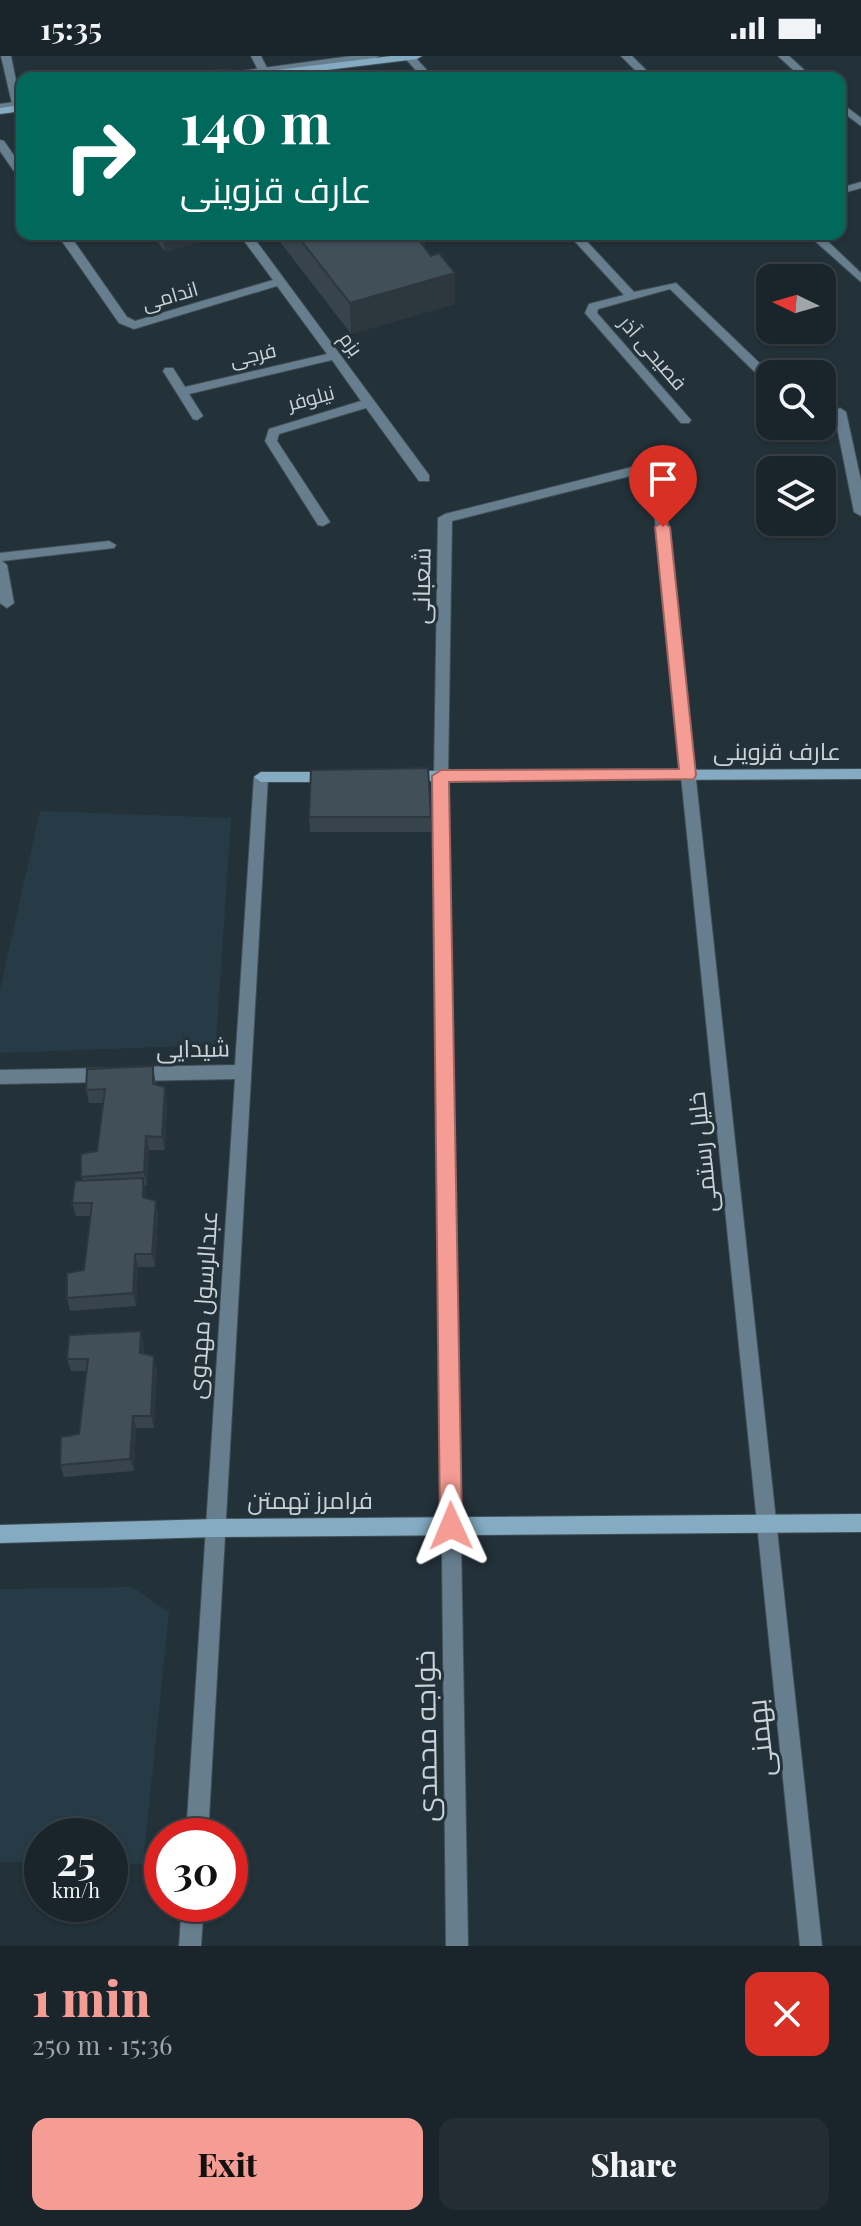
<!DOCTYPE html>
<html lang="en">
<head>
<meta charset="utf-8">
<style>
  :root { --surface:#1a252b; --page:#232d33; --text:#f1f3f6; --muted:#9fa5a9; --line:#384247; --accent:#f59c94 }
  body { margin:0; font-family:"Playfair Display",Cairo,serif; background:var(--page); color:var(--text); height:100vh; display:flex; flex-direction:column; font-size:30px; white-space:nowrap }
  * { box-sizing:border-box; margin:0 }
  p { font-size:26px; color:var(--muted) }
  .icon { flex:none; width:44px; height:44px; fill:none; stroke:currentColor; stroke-width:2; stroke-linecap:round; stroke-linejoin:round }
  .map { position:relative; height:1890px; overflow:hidden }
  .panel { display:flex; flex-direction:column; background:var(--surface); flex:1 }
  .panel>* { flex:none }
  .banner { position:absolute; left:16px; top:16px; width:830px; height:168px; border-radius:16px; box-shadow:0 2px 6px #0004,0 0 0 2px var(--line); background:#00695c; color:#fff; overflow:hidden }
  .needle { width:52px; rotate:275deg }
  .buttons { position:absolute; left:756px; top:208px; display:grid; gap:16px }
  .buttons a { display:grid; place-items:center; width:80px; height:80px; border-radius:16px; background:var(--surface); box-shadow:0 2px 6px #0004,0 0 0 2px var(--line); font-size:40px }
  .speed { position:absolute; left:24px; top:1762px; display:flex; gap:16px; font-size:40px; font-weight:700; text-align:center }
  .speed>* { display:grid; place-content:center; width:104px; height:104px; border-radius:50%; background:var(--surface); box-shadow:0 2px 6px #0004,0 0 0 2px var(--line); line-height:1 }
  .speed small { font-size:20px; font-weight:400 }
  .speed .limit { border:12px solid #d22; background:#fff; color:#111 }
  .pin { position:absolute; display:grid; place-items:center; width:68px; height:68px; color:#fff; margin:-82px -34px; border-radius:50% 50% 50% 0; rotate:-45deg; box-shadow:0 0 8px #0007 }
  .pin .icon { rotate:45deg }
  .me { position:absolute; width:88px; margin:-44px; rotate:359deg; stroke-linejoin:round; filter:drop-shadow(0 0 6px #0008) }
  .turn { display:flex; align-items:center; gap:28px; height:168px; padding:0 32px; font-size:36px }
  .turn .icon { width:104px; height:104px; stroke-width:2.5 }
  .turn b { display:block; font-size:56px; line-height:68px }
  .round { display:grid; place-items:center; flex:none; width:84px; height:84px; border-radius:16px; background:var(--page) }
  .overview { display:flex; align-items:center; justify-content:space-between; height:136px; padding:0 32px }
  h1 { font-size:48px; font-weight:800; line-height:60px; color:var(--accent) }
  .action { display:flex; gap:16px; margin-top:auto; padding:16px 32px }
  .action a { flex:1; height:92px; border-radius:16px; background:var(--accent); color:#111; font-size:32px; font-weight:800; line-height:92px; text-align:center }
  .action a+a { background:var(--page); color:var(--text) }
  .status { display:flex; justify-content:space-between; align-items:center; height:56px; padding:0 40px; background:var(--surface); direction:ltr }
  .status svg { height:22px; fill:currentColor }
  .map>svg:first-child { display:block }
  .built { fill:#273b47 }
  .lines { fill:none; stroke-linecap:round; stroke-linejoin:round }
  .lane-casing { stroke:#414e56; stroke-width:2 }
  .street-casing { stroke:#414e56; stroke-width:2 }
  .secondary-casing { stroke:#414e56; stroke-width:2 }
  .lane { fill:#667e8d; fill-rule:evenodd }
  .street { fill:#667e8d; fill-rule:evenodd }
  .secondary { fill:#84abc2; fill-rule:evenodd }
  .wall { fill:#37444c }
  .shaded-wall { fill:#2d373e }
  .building { fill:#404f58; stroke:#2d373e; stroke-width:2 }
  .route { fill:#f59c94; stroke:#9f6560; stroke-width:2 }
  .labels { text-anchor:middle; stroke-width:6; stroke-linejoin:round; paint-order:stroke }
  .far-street-label { font-size:20px; fill:#cad3d8; stroke:#233139 }
  .street-label { font-size:24px; fill:#cad3d8; stroke:#233139 }
  .near-street-label { font-size:28px; fill:#cad3d8; stroke:#233139 }
</style>
</head>
<body>
<div class="status"><b>15:35</b><svg viewBox="0 0 49 12"><path d="M0 12V9h3v3zM5 12V6h3v6zM10 12V3h3v9zM15 12V0h3v12zM26 1h20v11H26zM47 4h2v5h-2z"/></svg></div>
<div class="map">
<svg width="861" height="1890" viewBox="0 0 861 1890">
  <rect width="100%" height="100%" fill="#233139"/>
  <path class="built" d="M40 755 231 762 216 989 0 997V934Z
    M132 1531 169 1556 143 1808 110 1807V1780H42V1806H0V1533Z"/>
  <g class="lines">
    <defs>
      <path id="lane" d="M351 0H379L374 3 235 22H207L212 19Z
        M22 45V51L0 54V48Z"/>
      <path id="street" d="M1 0H11L22 54 13 52Z
        M251 0H261L270 18 269 20H261Z
        M403 0H414L434 22H423Z
        M621 0H632L654 22H643Z
        M778 0H789L813 22H802Z
        M840 46 861 62V70L840 54Z
        M0 84 4 85 22 111V122L18 121 0 95Z
        M861 126V132L840 138V132Z
        M57 178H69L127 261 135 265 273 224 239 178H251L429 419V425H419L366 352 279 378 277 385 330 466 323 470 318 469 265 385 269 373 361 345 332 304 189 338 203 360 197 364 193 363 163 315 165 312H173L185 331 327 298 277 230 134 273 119 267Z
        M568 178H580L634 236 676 227 771 318 770 328 766 327 670 233 598 253 597 257 691 364 689 367H681L585 257 589 248 624 239Z
        M807 178H820L861 217V226Z
        M840 352 846 356 861 425V460L854 456 834 356Z
        M656 405 662 409 822 1890H800L650 415 452 465 448 720 468 1890H446L434 720 438 462 445 458Z
        M109 485 116 489 114 492 2 505 7 509 14 547 7 552 0 547V497Z
        M261 716 268 721 208 1780H186L235 1023 133 1025 127 1023 125 1018 127 1013 133 1011 235 1009 254 721Z
        M106 1012 112 1014 114 1019 112 1024 106 1026 0 1028V1014Z
        M182 1848H204L201 1890H179Z"/>
      <path id="secondary" d="M391 0H422L417 3 261 22H230L235 19Z
        M22 49V55L0 58V52Z
        M861 713V723L407 725 400 720 407 715Z
        M261 716H331L338 721 331 726H261L254 721Z
        M861 1458V1476L215 1481 0 1487V1469L215 1463Z"/>
    </defs>
    <use href="#lane" class="lane-casing"/>
    <use href="#street" class="street-casing"/>
    <use href="#secondary" class="secondary-casing"/>
    <use href="#lane" class="lane"/>
    <use href="#street" class="street"/>
    <use href="#secondary" class="secondary"/>
  </g>
  <path class="wall" d="M152 178H205L206 184 165 196Z
    M274 178H425V193L431 200 455 217V248L351 278Z
    M309 761H431V776H310Z
    M153 1010 156 1029 165 1031 167 1045 165 1094H149L147 1129 144 1130 146 1142 156 1145 158 1158 155 1211H138L136 1250 70 1255 67 1242 84 1214 91 1160H76L72 1147 82 1124 81 1121 97 1095 103 1047H89L86 1034Z
    M144 1287V1298L157 1313 154 1372H136L134 1415 64 1421 60 1409 79 1378 86 1315H71L67 1303Z"/>
  <path class="shaded-wall" d="M163 178H205L206 184 165 196Z
    M425 178V209L416 180Z
    M455 217V248L351 278 350 247Z
    M165 1031 167 1045 165 1094 162 1081Z
    M146 1080 149 1094 147 1129 144 1116Z
    M143 1122 146 1135 145 1154 143 1141Z
    M156 1145 158 1158 155 1211 152 1198Z
    M135 1198 138 1211 136 1250 133 1237Z
    M141 1275 144 1287 143 1309 140 1297Z
    M154 1300 157 1313 154 1372 151 1360Z
    M133 1360 136 1372 134 1415 130 1403Z"/>
  <path class="building" d="M229 13 237 22H180L186 17Z
    M296 178H424L416 180 431 200 439 197 455 217 350 247Z
    M428 712 431 761H309L311 714Z
    M153 1010V1028L165 1031 162 1081 146 1080 144 1116 81 1121V1098L97 1095 105 1033 86 1034 87 1013Z
    M143 1122V1141L156 1145 152 1198H135L133 1237 67 1242V1217L84 1214 92 1147H72L75 1125Z
    M141 1275 140 1297 154 1300 151 1360H133L130 1403 60 1409 61 1381 79 1378 88 1303H67L69 1279Z"/>
  <path class="route" d="M663 466 670 471 696 719 694 723 449 726 462 1470 459 1478 451 1481 443 1478 440 1470 432 720 441 714 679 713 655 471Z"/>
  <g class="labels">
    <g class="far-street-label">
      <text transform="translate(170 240) rotate(-16)" y="7">اندامی</text>
      <text transform="translate(351 288) rotate(54)" y="7">بزم</text>
      <text transform="translate(653 297) rotate(49)" y="7">فصیحی آذر</text>
      <text transform="translate(253 299) rotate(-13)" y="7">فرجی</text>
      <text transform="translate(311 342) rotate(-15)" y="7">نیلوفر</text>
    </g>
    <g class="street-label">
      <text transform="translate(422 530) rotate(-89)" y="8">شعبانی</text>
      <text x="777" y="704">عارف قزوینی</text>
      <text transform="translate(193 993) rotate(-1)" y="8">شیدایی</text>
      <text transform="translate(703 1096) rotate(-96)" y="8">خلیل رستمی</text>
      <text transform="translate(203 1249) rotate(-86)" y="8">عبدالرسول مهدوی</text>
      <text x="310" y="1453">فرامرز تهمتن</text>
    </g>
    <g class="near-street-label">
      <text transform="translate(426 1680) rotate(-91)" y="10">خواجه محمدی</text>
      <text transform="translate(760 1682) rotate(-96)" y="10">بهمنی</text>
    </g>
  </g>
</svg>
<div class="buttons">
<a><svg class="needle" viewBox="-14 -14 28 28"><path d="M0-13l5 13h-10z" fill="#e53935"/><path d="M0 13l5-13h-10z" fill="#9fa5a9"/></svg></a>
<a><svg class="icon" aria-label="search" viewBox="0 0 24 24"><circle cx="10" cy="10" r="6"/><path d="M15 15l6 6"/></svg></a>
<a><svg class="icon" aria-label="layers" viewBox="0 0 24 24"><path d="M12 4l9 5-9 5-9-5zM3 14l9 5 9-5"/></svg></a>
</div>
<div class="speed"><div>25<small>km/h</small></div><div class="limit">30</div></div>
<div class="pin" style="left:663px;top:471px;background:#d93025"><svg class="icon" aria-label="arrive" viewBox="0 0 24 24"><path d="M6 21V4h12l-3 4 3 4H6"/></svg></div>
<svg class="me" style="left:451px;top:1470px" viewBox="-20 -20 40 40"><path d="M0-17L14 15 0 8-14 15z" fill="#f59c94" stroke="#fff" stroke-width="4"/></svg>
<div class="banner">
<div class="turn"><svg class="icon" aria-label="right" viewBox="0 0 24 24"><path d="M7 20v-9h11M14 6l5 5-5 5"/></svg><div><b>140 m</b>عارف قزوینی</div></div>
</div>
</div>
<section class="panel">
<div class="overview"><div><h1>1 min</h1><p>250 m · 15:36</p></div><a class="round" style="background:#d93025;color:#fff"><svg class="icon" aria-label="close" viewBox="0 0 24 24"><path d="M6 6l12 12M18 6L6 18"/></svg></a></div>
<div class="action"><a>Exit</a><a>Share</a></div>
</section>
</body>
</html>
